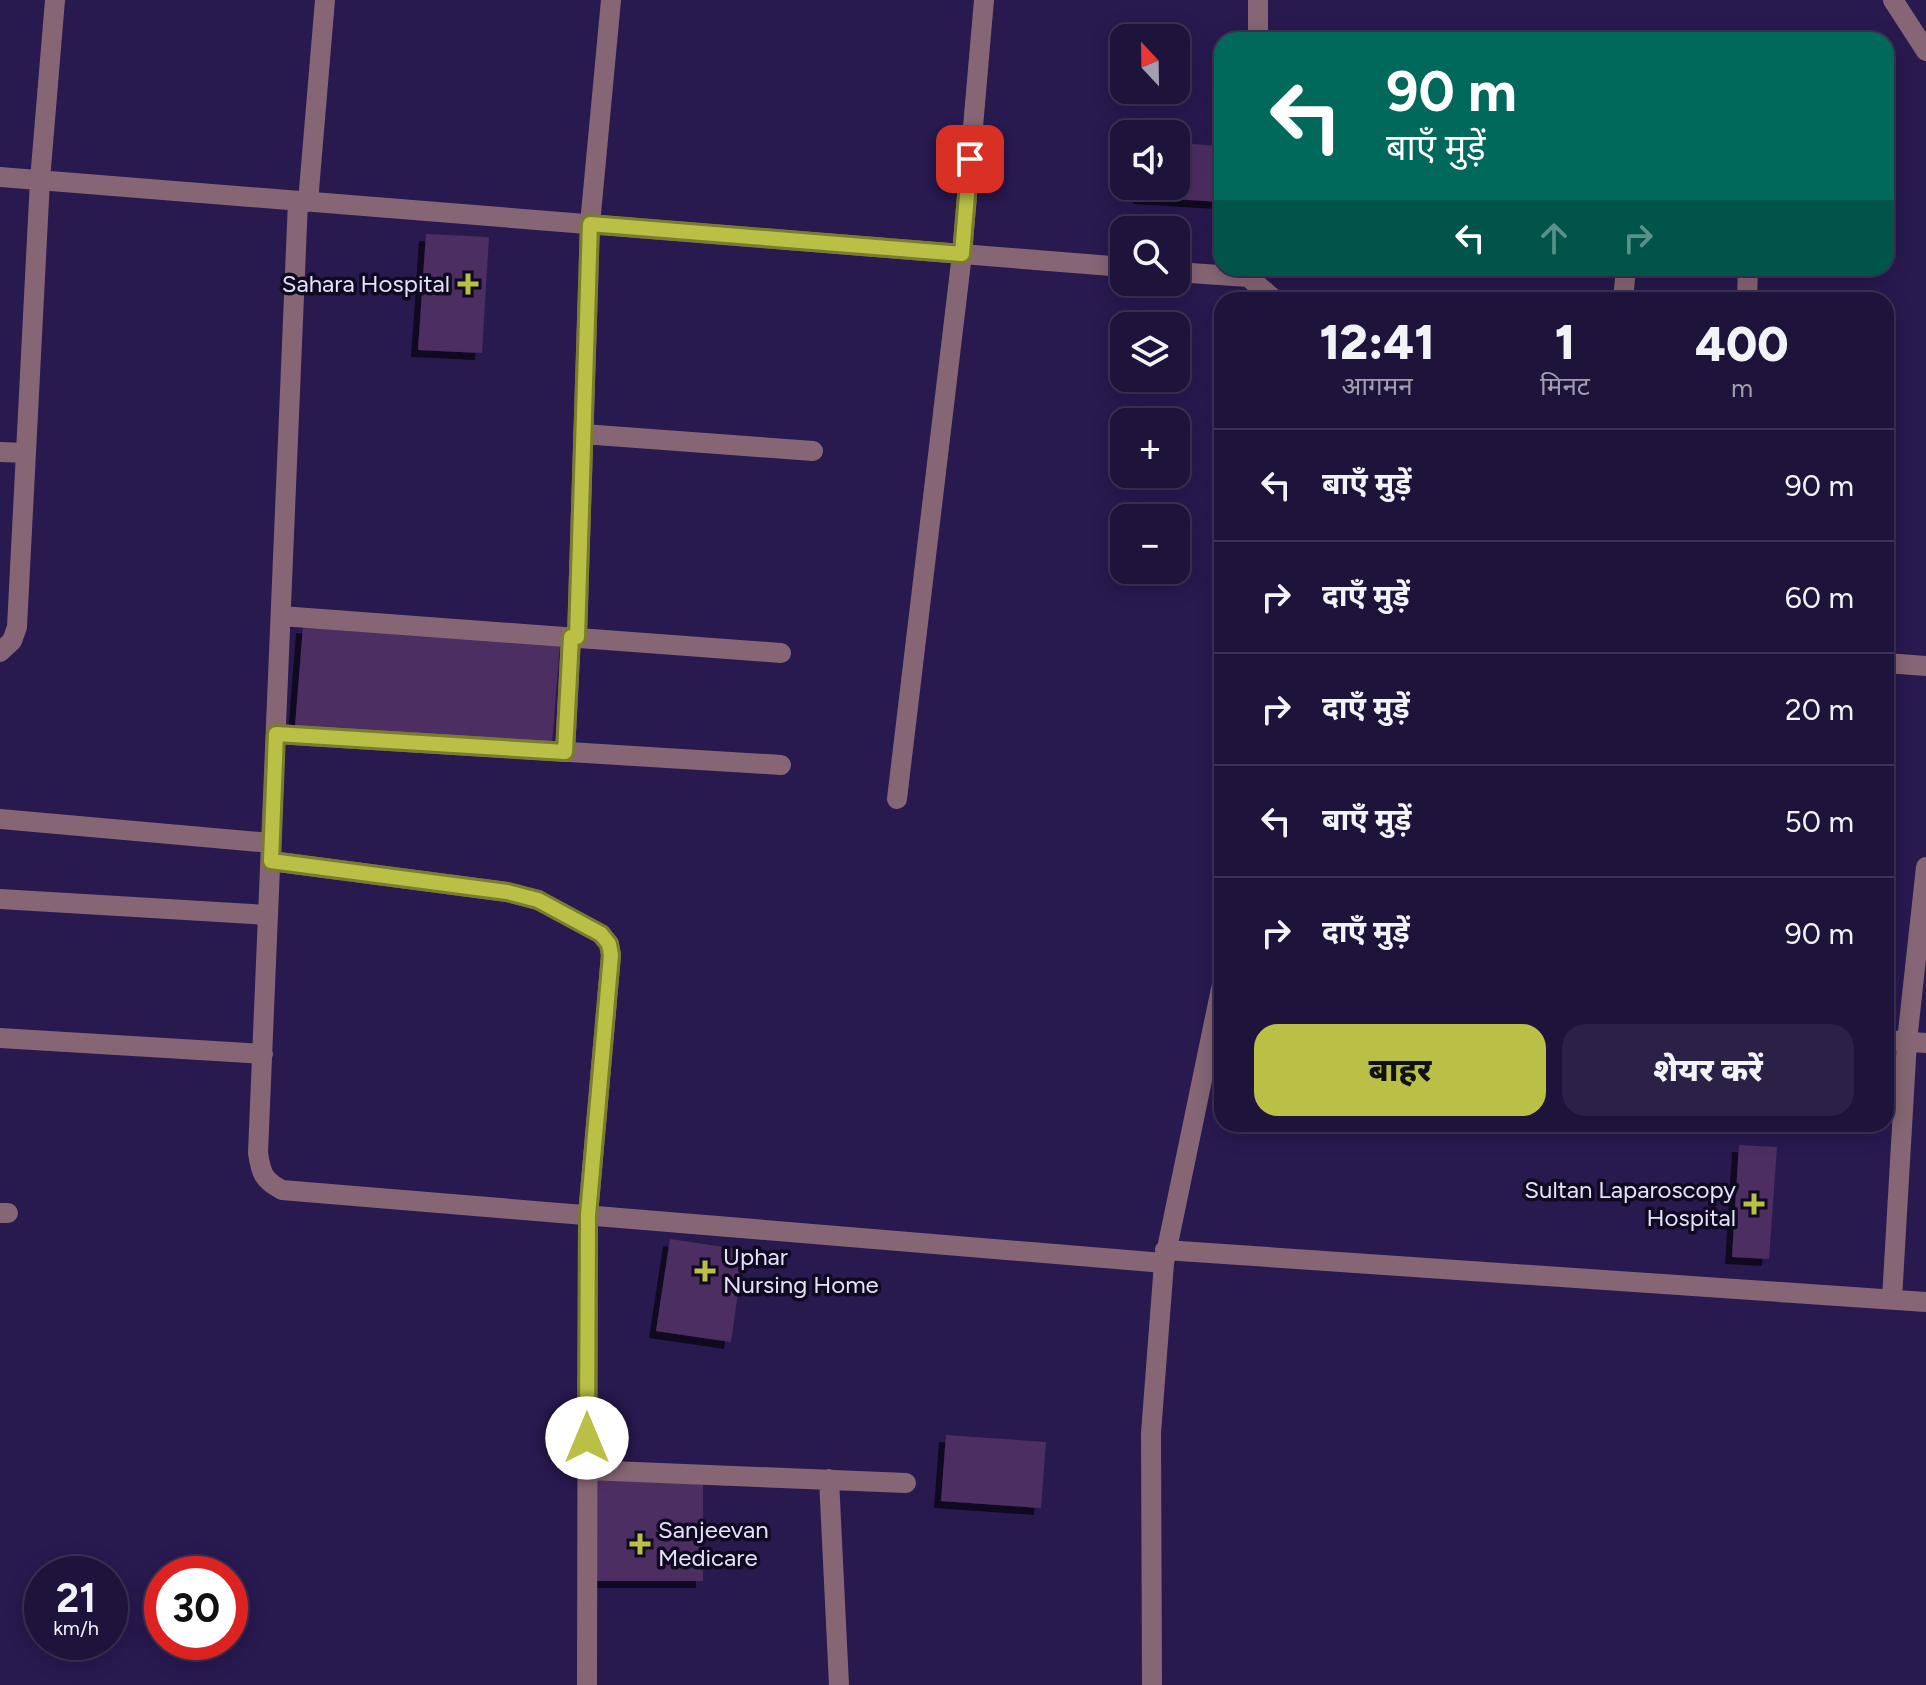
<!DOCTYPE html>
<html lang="hi">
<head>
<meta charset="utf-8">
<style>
  :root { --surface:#1e133b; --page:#2b2046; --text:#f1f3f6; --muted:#a19eaf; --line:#3c3255; --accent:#bac045 }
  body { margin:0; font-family:Figtree,"Noto Sans Devanagari",sans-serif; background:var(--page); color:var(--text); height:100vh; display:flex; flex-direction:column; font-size:30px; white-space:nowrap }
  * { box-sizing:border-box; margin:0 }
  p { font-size:26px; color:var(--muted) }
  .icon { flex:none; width:44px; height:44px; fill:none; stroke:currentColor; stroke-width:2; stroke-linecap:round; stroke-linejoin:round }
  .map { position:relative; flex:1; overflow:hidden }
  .drawer { position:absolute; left:1214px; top:292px; width:680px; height:840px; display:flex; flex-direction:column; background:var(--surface); border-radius:24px; box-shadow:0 4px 20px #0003,0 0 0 2px var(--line) }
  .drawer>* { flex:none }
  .top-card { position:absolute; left:1214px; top:32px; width:680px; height:244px; border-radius:24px; box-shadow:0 4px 20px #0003,0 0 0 2px var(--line); background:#00695c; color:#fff; overflow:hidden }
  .needle { width:52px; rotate:338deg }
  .buttons { position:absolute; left:1110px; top:24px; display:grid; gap:16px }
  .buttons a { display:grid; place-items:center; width:80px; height:80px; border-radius:16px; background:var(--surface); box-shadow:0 4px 20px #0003,0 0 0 2px var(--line); font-size:40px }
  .speed { position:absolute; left:24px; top:1556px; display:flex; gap:16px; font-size:40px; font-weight:700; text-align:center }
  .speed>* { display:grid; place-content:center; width:104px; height:104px; border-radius:50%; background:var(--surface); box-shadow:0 4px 20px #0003,0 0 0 2px var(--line); line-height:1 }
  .speed small { font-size:20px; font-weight:400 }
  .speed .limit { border:12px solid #d22; background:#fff; color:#111 }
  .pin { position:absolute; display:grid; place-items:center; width:68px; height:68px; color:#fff; margin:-34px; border-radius:16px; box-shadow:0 4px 12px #0006 }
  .me { position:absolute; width:88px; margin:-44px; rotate:0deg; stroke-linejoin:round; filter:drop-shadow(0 0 6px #0008) }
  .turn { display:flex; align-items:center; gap:28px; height:168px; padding:0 40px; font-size:36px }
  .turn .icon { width:104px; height:104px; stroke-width:2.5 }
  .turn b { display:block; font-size:56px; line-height:68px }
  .lanes { display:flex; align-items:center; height:76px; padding:0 40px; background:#0003; justify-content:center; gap:40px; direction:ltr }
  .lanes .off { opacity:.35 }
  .eta { display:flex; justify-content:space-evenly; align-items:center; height:136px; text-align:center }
  .eta b { font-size:48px; font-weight:800; line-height:56px }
  .cta { display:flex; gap:16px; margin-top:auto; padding:16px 40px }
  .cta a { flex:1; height:92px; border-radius:24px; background:var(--accent); color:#111; font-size:32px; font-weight:800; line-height:92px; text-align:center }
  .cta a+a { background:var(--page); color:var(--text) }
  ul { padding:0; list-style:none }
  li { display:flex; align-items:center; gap:24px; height:112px; padding:0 40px; border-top:2px solid var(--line) }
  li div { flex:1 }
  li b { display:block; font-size:30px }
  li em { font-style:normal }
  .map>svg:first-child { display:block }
  .building { fill:#4e2d62; filter:url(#shadow) }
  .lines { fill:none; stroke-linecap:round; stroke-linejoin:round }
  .minor { stroke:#866674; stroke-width:20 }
  .route-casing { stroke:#797d2d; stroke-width:20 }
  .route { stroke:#bac045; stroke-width:14 }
  .poi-dot { fill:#bac045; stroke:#100a21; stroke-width:3 }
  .labels { text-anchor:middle; stroke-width:7; stroke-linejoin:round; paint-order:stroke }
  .poi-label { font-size:24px; fill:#e5e1fd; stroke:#100a21; text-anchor:end }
</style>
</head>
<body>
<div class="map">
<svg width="1926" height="1685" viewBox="0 0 1926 1685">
  <defs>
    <filter id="shadow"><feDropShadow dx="-7" dy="7" stdDeviation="0" flood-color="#0009"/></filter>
  </defs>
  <rect width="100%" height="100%" fill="#28194f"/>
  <path class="building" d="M1176 143 1222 146V202L1140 197 1141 186H1176Z
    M426 234 489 237 482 353 418 350Z
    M303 626 560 644 552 744 295 727Z
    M1739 1145 1777 1147 1769 1259 1732 1257Z
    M670 1239 744 1250 731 1342 656 1331Z
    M946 1435 1046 1442 1041 1508 941 1501Z
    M594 1475H703V1581H594Z"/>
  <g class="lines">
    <path class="minor" d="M1258 0V40
      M1893 0 1926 51
      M0 177 1124 267
      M298 201 258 1153C261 1173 263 1180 282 1190L1164 1263
      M308 202 325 0
      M1176 272 1248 277 1275 300
      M1623 300 1626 268
      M1747 300 1748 268
      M583 434 813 451
      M0 452 26 453
      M281 616 781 653
      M577 637 590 224 611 0
      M0 652 12 641 17 627 40 180 55 0
      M1886 663 1926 666
      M276 734 781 765
      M565 752 571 637
      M897 799 962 254 984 0
      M0 819 271 843
      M271 861 507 892 538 900 601 934 609 944 611 955 588 1215 587 1685
      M0 899 268 915
      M0 1038 263 1054
      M1886 1040 1926 1043
      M0 1213H8
      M1165 1250 1926 1302
      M1892 1299 1907 1041 1926 867
      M587 1470 906 1483
      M829 1479 839 1685
      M1152 1685 1151 1433 1164 1263 1222 984"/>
  </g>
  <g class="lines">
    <defs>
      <path id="route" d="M587 1438 588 1215 611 955 609 944 601 934 538 900 507 892 271 861 276 734 565 752 571 637H577L590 224 962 254 970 159"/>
    </defs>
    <use href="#route" class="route-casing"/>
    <use href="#route" class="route"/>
  </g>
  <g class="poi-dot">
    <path d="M464 272h8v8h8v8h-8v8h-8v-8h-8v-8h8z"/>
    <path d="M1750 1192h8v8h8v8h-8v8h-8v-8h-8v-8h8z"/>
    <path d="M701 1259h8v8h8v8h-8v8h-8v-8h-8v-8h8z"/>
    <path d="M636 1532h8v8h8v8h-8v8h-8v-8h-8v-8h8z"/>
  </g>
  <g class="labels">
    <g class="poi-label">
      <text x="450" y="292">Sahara Hospital</text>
      <text x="1736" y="1198">Sultan Laparoscopy<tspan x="1736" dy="28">Hospital</tspan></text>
      <text x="723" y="1265" text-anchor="start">Uphar<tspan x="723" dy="28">Nursing Home</tspan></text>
      <text x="658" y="1538" text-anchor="start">Sanjeevan<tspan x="658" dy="28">Medicare</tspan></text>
    </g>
  </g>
</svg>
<div class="buttons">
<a><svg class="needle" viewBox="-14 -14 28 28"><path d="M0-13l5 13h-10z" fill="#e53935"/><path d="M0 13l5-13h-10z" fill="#a19eaf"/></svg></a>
<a><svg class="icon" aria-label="sound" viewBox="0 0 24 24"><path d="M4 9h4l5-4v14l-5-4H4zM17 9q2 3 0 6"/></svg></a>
<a><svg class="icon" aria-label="search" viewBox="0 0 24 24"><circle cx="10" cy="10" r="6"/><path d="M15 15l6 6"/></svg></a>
<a><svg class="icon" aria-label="layers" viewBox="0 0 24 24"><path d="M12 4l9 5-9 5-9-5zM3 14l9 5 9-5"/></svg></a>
<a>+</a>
<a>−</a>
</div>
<div class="speed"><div>21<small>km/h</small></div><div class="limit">30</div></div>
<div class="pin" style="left:970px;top:159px;background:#d93025"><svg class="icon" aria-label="arrive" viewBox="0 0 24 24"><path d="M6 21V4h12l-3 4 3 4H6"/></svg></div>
<svg class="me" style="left:587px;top:1438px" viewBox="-20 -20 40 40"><circle r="19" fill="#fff"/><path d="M0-13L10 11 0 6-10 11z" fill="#bac045"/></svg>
<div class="top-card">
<div class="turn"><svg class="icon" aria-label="left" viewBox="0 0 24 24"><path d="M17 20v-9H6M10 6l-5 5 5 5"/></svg><div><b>90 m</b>बाएँ मुड़ें</div></div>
<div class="lanes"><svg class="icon" aria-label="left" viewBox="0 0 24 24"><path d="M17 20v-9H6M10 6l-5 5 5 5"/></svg><svg class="icon off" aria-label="ahead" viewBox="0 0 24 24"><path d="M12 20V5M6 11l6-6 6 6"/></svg><svg class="icon off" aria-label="right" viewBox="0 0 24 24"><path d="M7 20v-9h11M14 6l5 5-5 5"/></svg></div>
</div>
<section class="drawer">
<div class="eta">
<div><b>12:41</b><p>आगमन</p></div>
<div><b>1</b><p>मिनट</p></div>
<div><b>400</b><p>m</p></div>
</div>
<ul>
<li><svg class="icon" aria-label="left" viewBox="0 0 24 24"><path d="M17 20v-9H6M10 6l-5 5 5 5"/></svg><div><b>बाएँ मुड़ें</b></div><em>90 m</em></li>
<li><svg class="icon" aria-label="right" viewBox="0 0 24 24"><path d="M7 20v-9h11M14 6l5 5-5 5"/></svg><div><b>दाएँ मुड़ें</b></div><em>60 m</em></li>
<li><svg class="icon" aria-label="right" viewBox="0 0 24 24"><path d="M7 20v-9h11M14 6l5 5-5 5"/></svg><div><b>दाएँ मुड़ें</b></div><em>20 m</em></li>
<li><svg class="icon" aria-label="left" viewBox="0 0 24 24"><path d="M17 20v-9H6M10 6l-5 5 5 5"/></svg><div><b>बाएँ मुड़ें</b></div><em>50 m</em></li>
<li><svg class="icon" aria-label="right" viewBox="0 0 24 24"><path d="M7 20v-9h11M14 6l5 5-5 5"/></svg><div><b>दाएँ मुड़ें</b></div><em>90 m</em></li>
</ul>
<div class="cta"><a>बाहर</a><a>शेयर करें</a></div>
</section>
</div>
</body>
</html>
